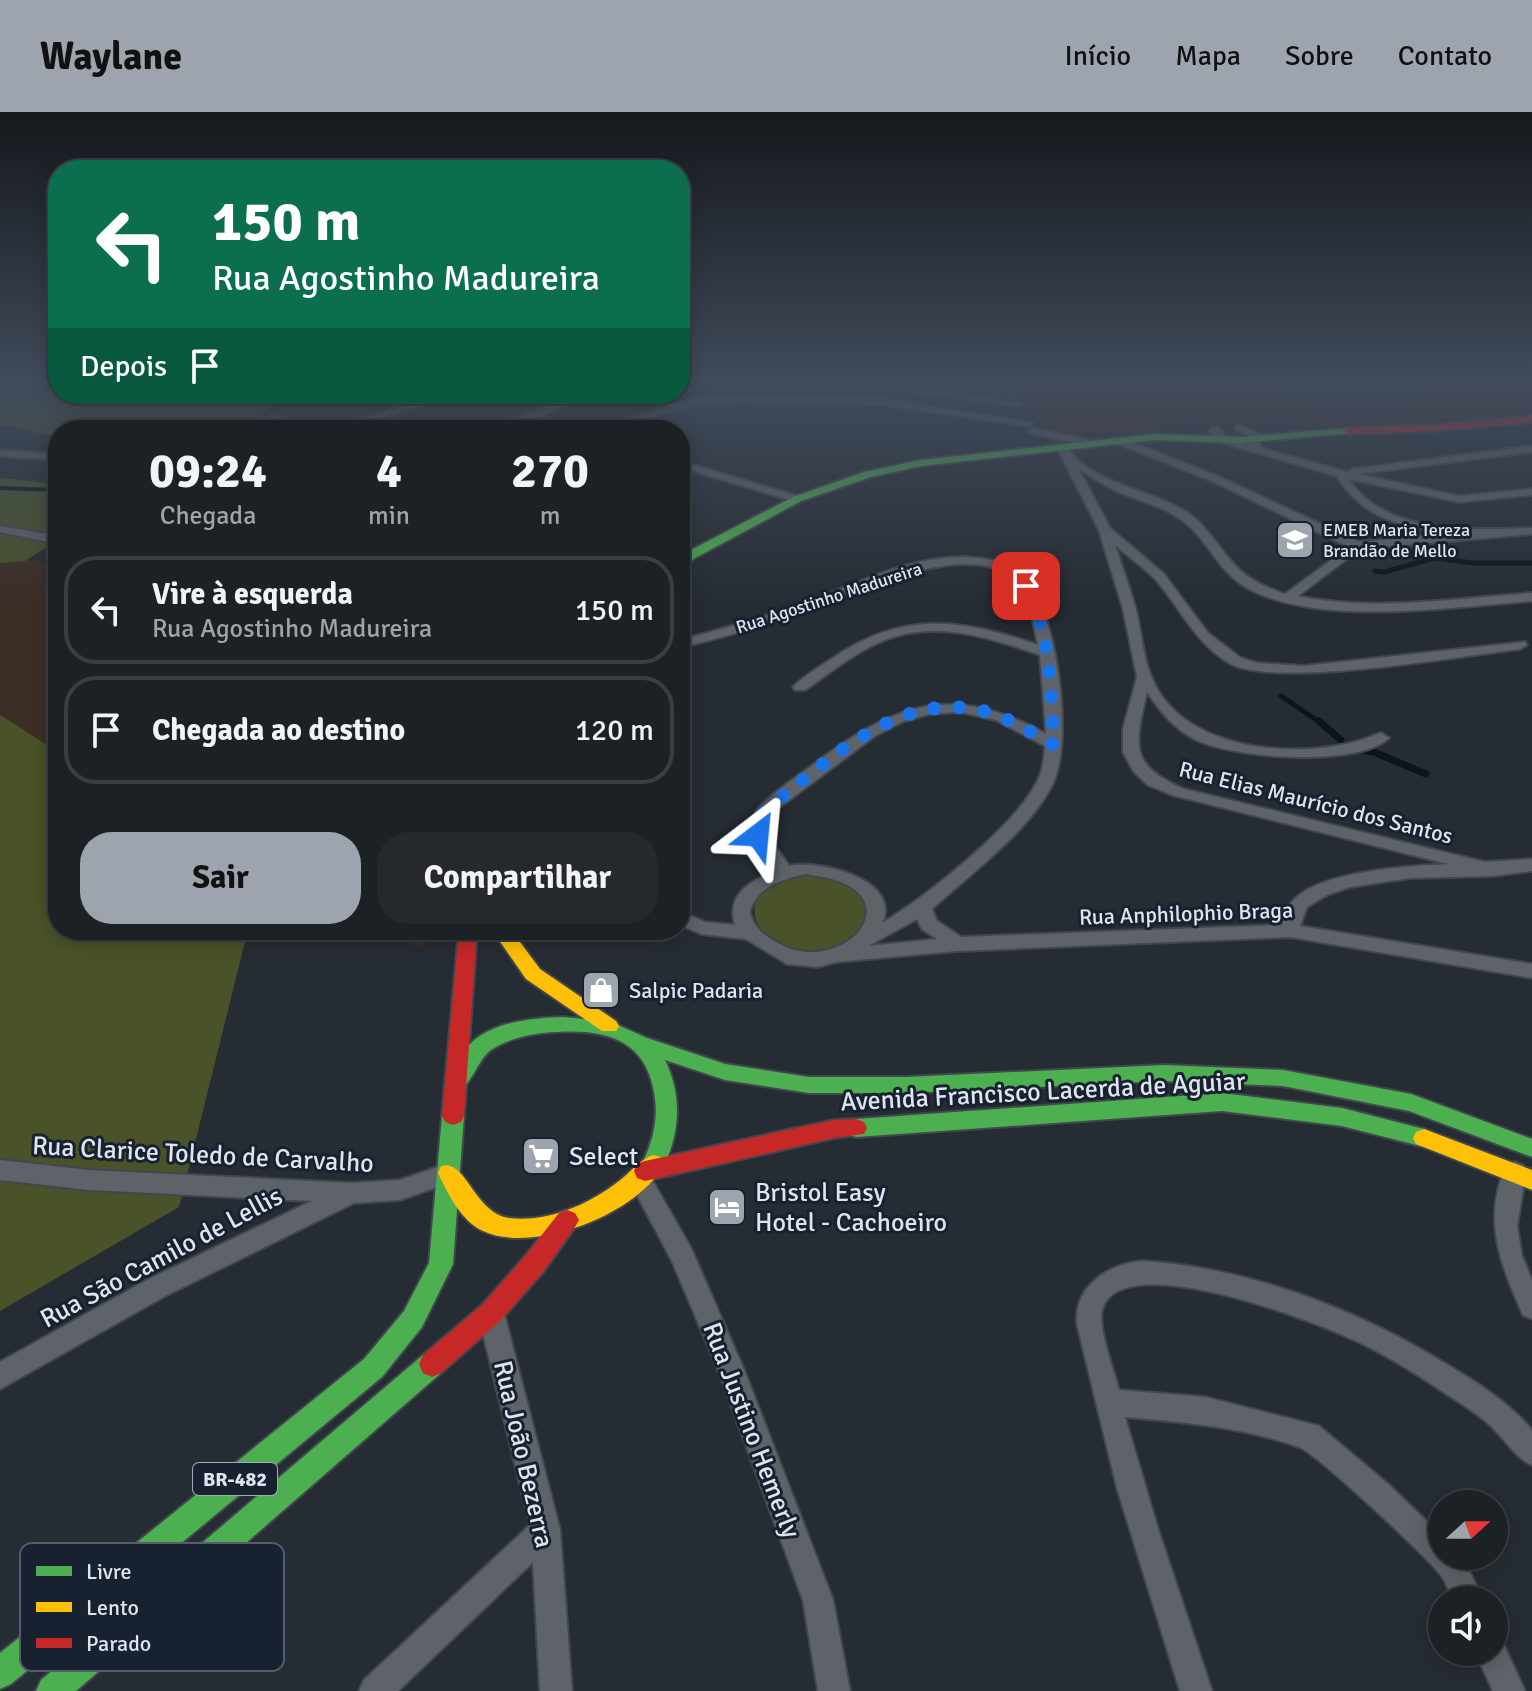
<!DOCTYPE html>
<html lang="pt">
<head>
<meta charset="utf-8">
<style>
  :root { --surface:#1c2126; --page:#25292e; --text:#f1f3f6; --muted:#a0a3a7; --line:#3a3e43; --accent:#9ea4ad }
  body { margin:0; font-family:Signika,sans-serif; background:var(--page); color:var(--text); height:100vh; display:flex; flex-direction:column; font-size:30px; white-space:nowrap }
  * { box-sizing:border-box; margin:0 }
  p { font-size:26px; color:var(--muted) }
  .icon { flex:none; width:44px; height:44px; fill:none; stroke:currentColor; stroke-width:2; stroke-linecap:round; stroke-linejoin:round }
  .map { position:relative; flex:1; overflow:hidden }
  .details { position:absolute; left:48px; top:308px; width:642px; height:520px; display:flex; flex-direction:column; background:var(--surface); border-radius:32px; box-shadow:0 4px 20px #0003,0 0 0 2px var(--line) }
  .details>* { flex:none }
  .top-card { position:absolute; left:48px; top:48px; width:642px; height:244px; border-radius:32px; box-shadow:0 4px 20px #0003,0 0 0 2px var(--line); background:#0b6e4f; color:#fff; overflow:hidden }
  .needle { width:52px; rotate:69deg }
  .fabs { position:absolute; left:1428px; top:1378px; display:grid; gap:16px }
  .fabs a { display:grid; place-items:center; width:80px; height:80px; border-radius:50%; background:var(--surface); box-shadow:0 4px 20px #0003,0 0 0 2px var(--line); font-size:40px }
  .pin { position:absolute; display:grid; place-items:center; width:68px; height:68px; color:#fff; margin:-34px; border-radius:16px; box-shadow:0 4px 12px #0006 }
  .me { position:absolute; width:88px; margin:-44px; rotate:29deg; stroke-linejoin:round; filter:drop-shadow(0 0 6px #0008) }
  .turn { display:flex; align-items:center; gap:28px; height:168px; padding:0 32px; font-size:36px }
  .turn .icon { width:104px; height:104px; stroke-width:2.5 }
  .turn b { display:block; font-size:56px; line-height:68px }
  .then { display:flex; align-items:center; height:76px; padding:0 32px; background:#0003; gap:16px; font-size:30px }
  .eta { display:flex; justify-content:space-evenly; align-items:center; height:136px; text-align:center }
  .eta b { font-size:48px; font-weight:700; line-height:56px }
  .action { display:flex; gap:16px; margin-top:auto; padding:16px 32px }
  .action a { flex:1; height:92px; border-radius:32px; background:var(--accent); color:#111; font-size:32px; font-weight:700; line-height:92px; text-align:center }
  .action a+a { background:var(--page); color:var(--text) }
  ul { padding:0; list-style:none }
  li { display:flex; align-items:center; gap:24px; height:108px; margin:0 16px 12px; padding:0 16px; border:4px solid var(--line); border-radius:32px }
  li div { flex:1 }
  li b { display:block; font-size:30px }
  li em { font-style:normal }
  header { display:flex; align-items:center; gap:48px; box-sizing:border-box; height:112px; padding:0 40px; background:var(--accent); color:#111 }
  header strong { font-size:38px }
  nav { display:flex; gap:44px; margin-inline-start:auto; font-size:28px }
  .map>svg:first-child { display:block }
  .industrial { fill:#3c2d27 }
  .green { fill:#495229 }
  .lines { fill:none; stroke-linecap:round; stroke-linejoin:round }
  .stream-far2 { stroke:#091519; stroke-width:4 }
  .stream-far1 { stroke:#091519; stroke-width:5 }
  .stream { stroke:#091519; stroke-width:7 }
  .street-casing { stroke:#41474d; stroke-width:4 }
  .fast-casing { stroke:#41474d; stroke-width:4 }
  .slow-casing { stroke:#41474d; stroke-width:4 }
  .jam-casing { stroke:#41474d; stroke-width:4 }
  .street { fill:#5e6369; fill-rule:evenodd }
  .fast { fill:#4caf50; fill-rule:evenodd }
  .slow { fill:#ffc107; fill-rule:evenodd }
  .jam { fill:#c62828; fill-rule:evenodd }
  .route { stroke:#1a73e8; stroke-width:14; stroke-dasharray:0 25.2 }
  .labels { text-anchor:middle; stroke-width:6; stroke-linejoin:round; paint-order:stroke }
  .far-poi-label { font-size:18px; fill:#dee5ef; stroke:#17212f; text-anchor:start }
  .far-street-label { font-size:18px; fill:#dee5ef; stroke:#17212f }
  .shield { fill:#17212f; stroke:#a2aab5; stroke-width:2 }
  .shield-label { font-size:20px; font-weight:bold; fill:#dee5ef }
  .street-label { font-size:22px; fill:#dee5ef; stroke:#17212f }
  .poi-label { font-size:22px; fill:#dee5ef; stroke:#17212f; text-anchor:start }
  .near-street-label { font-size:26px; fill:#dee5ef; stroke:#17212f }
  .near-poi-label { font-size:26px; fill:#dee5ef; stroke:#17212f; text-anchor:start }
  .key { fill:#17212f; stroke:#535c69; stroke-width:2 }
  .key-label { font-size:22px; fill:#dee5ef }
</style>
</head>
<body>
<header>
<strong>Waylane</strong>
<nav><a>Início</a><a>Mapa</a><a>Sobre</a><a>Contato</a></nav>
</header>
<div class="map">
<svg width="1532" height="1579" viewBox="0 0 1532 1579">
  <rect width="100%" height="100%" fill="#262c33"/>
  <path class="industrial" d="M1014 270H1242L1312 292 1369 298 1397 296 1466 270H1532V295L1486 306 1340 317 1257 310H1194L1168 318 1061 324 1048 320Z
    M0 442 58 453V696L0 668Z
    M314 818H440L420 836 386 821 333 827Z"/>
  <path class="green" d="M2 270H58V282H291L239 318H58V323C39 325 20 314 0 313V278L12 272Z
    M0 366 58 372V428L25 449 0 451Z
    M0 603 58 640V818H248L179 1095 0 1199Z
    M817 761 835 765 864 782 872 807 839 838C826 839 809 843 796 839 757 830 734 788 780 768 792 762 804 762 817 761Z"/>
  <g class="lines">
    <path class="stream-far2" d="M0 376 58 378"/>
    <path class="stream-far1" d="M1375 459 1384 460 1435 446 1473 451H1532
      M1281 584 1321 611"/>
    <path class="stream" d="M1319 609 1341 628
      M1357 637 1374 640 1426 662"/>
    <defs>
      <path id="street" d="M773 270H880L1022 291 1017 294 880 276 777 273Z
        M348 282H360L349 289H343V285Z
        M447 282H462L339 318H323Z
        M569 282H581C556 302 514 318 482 318L542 297Z
        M744 284 883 287 1033 311 1028 314 883 293 744 290 696 292 609 318H594L695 286Z
        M274 304 312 316 314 318H299L271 309V305Z
        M1236 314H1242L1258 322 1261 336 1347 360 1352 357 1532 334V340L1358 362 1459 384 1532 377V383L1459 390 1349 367C1384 423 1474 418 1532 416V422L1360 437 1298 484C1374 500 1456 486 1532 481V489C1450 495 1314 516 1244 474 1216 457 1205 421 1176 404 1161 394 1143 390 1126 383 1108 376 1093 366 1078 356L1110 416 1164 462 1208 521 1241 546 1257 551 1303 554 1525 530 1527 533 1520 537C1461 544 1274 577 1229 551 1196 531 1181 498 1157 469 1145 456 1129 445 1115 433 1122 455 1130 476 1136 498 1141 519 1143 544 1151 564 1179 635 1281 646 1346 632 1358 630 1369 625 1381 621L1389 626C1356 656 1234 646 1196 628 1174 617 1160 599 1147 580 1135 633 1128 653 1184 677L1485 750 1532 747V759L1493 764 1411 766 1350 775 1327 783 1307 795 1300 814 1532 852V866L1290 825 957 839 836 850 818 855 787 852 746 827 701 822 680 813V799L705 810 735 813C726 783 749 770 774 759 757 739 745 724 757 698 772 680 796 666 814 652 895 591 953 570 1046 622L1040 543C988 525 931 506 878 531 851 543 829 562 805 578H795L793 575C804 564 819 555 833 546 903 498 962 507 1038 533 1033 512 1029 481 1012 466 964 425 848 485 797 502 759 515 719 526 680 536V528C721 517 762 506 802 492 855 473 908 444 965 445 983 446 1008 449 1022 462 1057 495 1074 628 1053 671 1030 719 971 761 932 797L937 809 961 825 1282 813C1284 805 1286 797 1292 790 1317 759 1409 754 1448 752L1172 683 1148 673 1134 660 1123 640V617L1137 565 1123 497 1099 418 1056 334 1057 332H1065C1089 373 1150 376 1188 401 1210 416 1222 443 1242 460 1254 470 1267 475 1281 481L1285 482 1349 435 1212 369 1113 330V326H1121L1220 365 1359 430 1453 421C1405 415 1364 409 1337 364L1219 330 1209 320 1212 315H1218L1227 326 1250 333 1249 325 1236 318ZM960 600 996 608 1045 634C1044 647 1043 659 1037 670 1015 714 925 786 882 811 903 767 817 747 789 754L768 724 772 701 875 624 904 609 930 602ZM806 762C818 764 832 766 843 771 904 798 835 864 778 831 764 823 754 817 750 800 756 775 783 767 806 762ZM917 807 922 817 937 827 868 834Z
        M1032 316 1089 328 1094 331 1089 334 1029 321V317Z
        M0 338 58 342V348L0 344Z
        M680 349 801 385 803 387 793 389 680 355Z
        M0 414 58 424V432L0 420Z
        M0 1048 89 1058 351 1071 400 1068 449 1051 457 1054 460 1061 457 1068 400 1088 354 1091 165 1184 0 1277V1250L147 1168 312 1089 89 1078 0 1068Z
        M1515 1050 1523 1053 1526 1060 1517 1114 1522 1144 1532 1168V1207L1523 1203C1501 1153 1481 1106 1507 1053Z
        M640 1058 648 1061 691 1136 745 1260 833 1488 850 1579H818L803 1488 719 1260 672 1149 629 1068 632 1061Z
        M1143 1149C1251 1156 1359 1198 1451 1255 1481 1273 1509 1291 1532 1318V1353C1515 1346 1506 1328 1493 1316 1480 1303 1463 1293 1448 1283 1418 1263 1387 1243 1354 1228 1313 1209 1126 1136 1103 1195 1096 1213 1114 1258 1119 1278L1205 1285 1319 1314 1388 1372 1442 1424V1444L1463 1445 1483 1488H1453C1449 1481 1447 1472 1443 1466 1430 1447 1317 1342 1299 1335 1243 1315 1183 1310 1125 1305L1158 1417 1212 1579H1180L1117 1376 1077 1212C1074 1174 1108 1152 1143 1149Z
        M491 1189 500 1193 504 1201 560 1418 572 1579H540L533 1450 398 1579H359L364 1568 530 1413 478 1201 482 1193Z
        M1494 1526 1502 1529 1525 1579H1493L1475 1540H1494Z"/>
      <path id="fast" d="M1349 316 1352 317V321L1240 331 1155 328 921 354 871 365 801 389 695 446 680 457V447L687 440 793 385 864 360 921 348 1155 322 1240 325Z
        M564 905 611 910 647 926 725 952 809 965H906L1164 953 1283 958 1411 982 1532 1027V1045L1409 999 1283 974 1164 969 906 981H809L725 968 665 948C683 985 680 1024 661 1059L653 1061 645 1059 642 1052C653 1029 659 1006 654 980 644 921 595 916 543 921 525 923 506 928 491 938 475 949 471 983 450 976L446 970C453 957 460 943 469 933 492 909 534 906 564 905Z
        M1222 981 1342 996 1424 1017 1432 1020 1435 1026 1432 1032 1424 1035 1342 1014 1222 999 856 1025 848 1022 845 1016 848 1010 856 1007Z
        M453 995 461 998 464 1004 453 1152 422 1215 382 1265 11 1572 0 1577V1541L364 1247 404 1199 429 1151 442 1004 445 998Z
        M432 1239 441 1243 445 1252 441 1261 76 1579H36L41 1568 423 1243Z"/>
      <path id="slow" d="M492 818H511L540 857 616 909 619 914 616 919H602L526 867Z
        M1424 1017 1532 1058V1078L1416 1032 1413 1026 1416 1020Z
        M653 1043 661 1045 664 1052C640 1101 534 1143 483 1119 461 1109 448 1082 438 1061L441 1054C466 1046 474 1101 509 1106 547 1111 590 1092 619 1069 630 1061 640 1047 653 1043Z"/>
      <path id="jam" d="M1532 304V310L1434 319 1349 322 1344 319 1349 316 1434 313Z
        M459 818H477L464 1004 461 1010 453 1013 445 1010 442 1004Z
        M856 1007 864 1010 867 1016 864 1022 834 1026 645 1069 637 1066 634 1059 637 1052 645 1049 834 1008Z
        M567 1098 575 1101 579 1108 575 1115 544 1159 500 1209 441 1261 432 1265 423 1261 419 1252 423 1243 482 1193 526 1143 559 1101Z"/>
    </defs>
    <use href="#street" class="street-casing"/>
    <use href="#fast" class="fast-casing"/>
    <use href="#slow" class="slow-casing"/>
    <use href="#jam" class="jam-casing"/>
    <use href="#street" class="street"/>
    <use href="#fast" class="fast"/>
    <use href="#slow" class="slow"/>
    <use href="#jam" class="jam"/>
  </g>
  <linearGradient id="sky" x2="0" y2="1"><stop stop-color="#15181c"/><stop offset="0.55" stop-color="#414b5b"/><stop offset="1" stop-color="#414b5b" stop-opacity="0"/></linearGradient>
  <rect width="1532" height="491" fill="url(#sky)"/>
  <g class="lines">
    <path class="route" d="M758 723 757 712 765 698C831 648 903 572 993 602 1014 609 1034 622 1054 633 1050 573 1052 529 1026 474"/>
  </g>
  <defs>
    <symbol id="school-square" viewBox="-11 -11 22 22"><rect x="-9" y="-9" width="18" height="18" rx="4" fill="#9ea4ad" stroke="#17212f"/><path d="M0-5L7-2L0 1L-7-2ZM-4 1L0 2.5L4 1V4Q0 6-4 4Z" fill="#fff"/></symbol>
    <symbol id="shop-square" viewBox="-11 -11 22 22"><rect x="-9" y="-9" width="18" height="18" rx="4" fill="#9ea4ad" stroke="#17212f"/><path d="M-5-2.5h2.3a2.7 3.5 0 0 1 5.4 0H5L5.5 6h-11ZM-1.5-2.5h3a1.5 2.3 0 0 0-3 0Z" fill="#fff"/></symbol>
    <symbol id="supermarket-square" viewBox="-11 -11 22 22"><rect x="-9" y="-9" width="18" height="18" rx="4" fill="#9ea4ad" stroke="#17212f"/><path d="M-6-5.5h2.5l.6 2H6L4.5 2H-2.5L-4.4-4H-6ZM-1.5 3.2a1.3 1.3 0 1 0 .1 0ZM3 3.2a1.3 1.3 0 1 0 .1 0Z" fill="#fff"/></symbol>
    <symbol id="hotel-square" viewBox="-11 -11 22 22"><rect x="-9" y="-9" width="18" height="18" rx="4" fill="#9ea4ad" stroke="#17212f"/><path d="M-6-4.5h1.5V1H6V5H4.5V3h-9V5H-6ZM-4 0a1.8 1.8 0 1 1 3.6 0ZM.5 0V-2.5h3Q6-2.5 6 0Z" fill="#fff"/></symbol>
  </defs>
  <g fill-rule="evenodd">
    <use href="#school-square" x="1273" y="406" width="44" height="44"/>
    <use href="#shop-square" x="579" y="856" width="44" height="44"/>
    <use href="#supermarket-square" x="519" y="1022" width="44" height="44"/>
    <use href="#hotel-square" x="705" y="1073" width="44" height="44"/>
  </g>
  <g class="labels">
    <g class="far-poi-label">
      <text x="1323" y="424">EMEB Maria Tereza<tspan x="1323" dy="21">Brandão de Mello</tspan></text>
    </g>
    <g class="far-street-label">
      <text transform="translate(829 486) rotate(-18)" y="6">Rua Agostinho Madureira</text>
    </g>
    <rect class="shield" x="193" y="1351" width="84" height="32" rx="6"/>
    <g class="shield-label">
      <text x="235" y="1374">BR-482</text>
    </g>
    <g class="street-label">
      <text transform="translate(1316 690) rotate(14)" y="8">Rua Elias Maurício dos Santos</text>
      <text transform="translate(1186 801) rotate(-2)" y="8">Rua Anphilophio Braga</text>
    </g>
    <g class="poi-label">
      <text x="629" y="886">Salpic Padaria</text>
    </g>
    <g class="near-street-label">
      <text transform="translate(1043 979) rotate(-3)" y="9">Avenida Francisco Lacerda de Aguiar</text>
      <text transform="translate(203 1042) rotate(3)" y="9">Rua Clarice Toledo de Carvalho</text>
      <text transform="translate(161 1145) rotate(-28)" y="9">Rua São Camilo de Lellis</text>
      <text transform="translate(752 1318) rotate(69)" y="9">Rua Justino Hemerly</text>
      <text transform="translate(524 1342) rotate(77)" y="9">Rua João Bezerra</text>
    </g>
    <g class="near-poi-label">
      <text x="569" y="1053">Select</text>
      <text x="755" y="1089">Bristol Easy<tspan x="755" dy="30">Hotel - Cachoeiro</tspan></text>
    </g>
  </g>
  <rect x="20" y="1431" width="264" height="128" rx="12" class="key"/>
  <rect x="36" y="1454" width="36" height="10" fill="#4caf50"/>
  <rect x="36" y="1490" width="36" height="10" fill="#ffc107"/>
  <rect x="36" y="1526" width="36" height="10" fill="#c62828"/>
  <g class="key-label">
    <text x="86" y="1467">Livre</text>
    <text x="86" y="1503">Lento</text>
    <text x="86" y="1539">Parado</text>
  </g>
</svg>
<div class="fabs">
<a><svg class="needle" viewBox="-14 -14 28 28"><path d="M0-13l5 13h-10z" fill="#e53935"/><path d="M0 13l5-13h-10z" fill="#a0a3a7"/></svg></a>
<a><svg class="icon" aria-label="sound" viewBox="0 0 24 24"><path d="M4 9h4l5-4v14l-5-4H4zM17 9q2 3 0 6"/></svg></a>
</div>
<div class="pin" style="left:1026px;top:474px;background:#d93025"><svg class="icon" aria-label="arrive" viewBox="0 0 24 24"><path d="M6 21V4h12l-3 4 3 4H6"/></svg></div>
<svg class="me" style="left:758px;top:723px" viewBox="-20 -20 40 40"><path d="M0-17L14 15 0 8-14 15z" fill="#1a73e8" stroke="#fff" stroke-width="4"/></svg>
<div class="top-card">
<div class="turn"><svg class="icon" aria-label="left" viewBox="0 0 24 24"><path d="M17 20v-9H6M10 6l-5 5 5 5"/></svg><div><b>150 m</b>Rua Agostinho Madureira</div></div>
<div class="then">Depois<svg class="icon" aria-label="arrive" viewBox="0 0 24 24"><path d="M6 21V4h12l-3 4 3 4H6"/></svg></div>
</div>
<section class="details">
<div class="eta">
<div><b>09:24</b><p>Chegada</p></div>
<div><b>4</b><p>min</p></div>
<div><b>270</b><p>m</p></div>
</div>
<ul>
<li><svg class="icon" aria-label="left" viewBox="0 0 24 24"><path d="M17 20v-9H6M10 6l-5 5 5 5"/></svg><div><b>Vire à esquerda</b><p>Rua Agostinho Madureira</p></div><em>150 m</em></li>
<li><svg class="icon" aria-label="arrive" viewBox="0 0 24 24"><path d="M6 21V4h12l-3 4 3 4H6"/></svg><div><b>Chegada ao destino</b></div><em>120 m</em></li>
</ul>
<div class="action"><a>Sair</a><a>Compartilhar</a></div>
</section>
</div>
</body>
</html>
